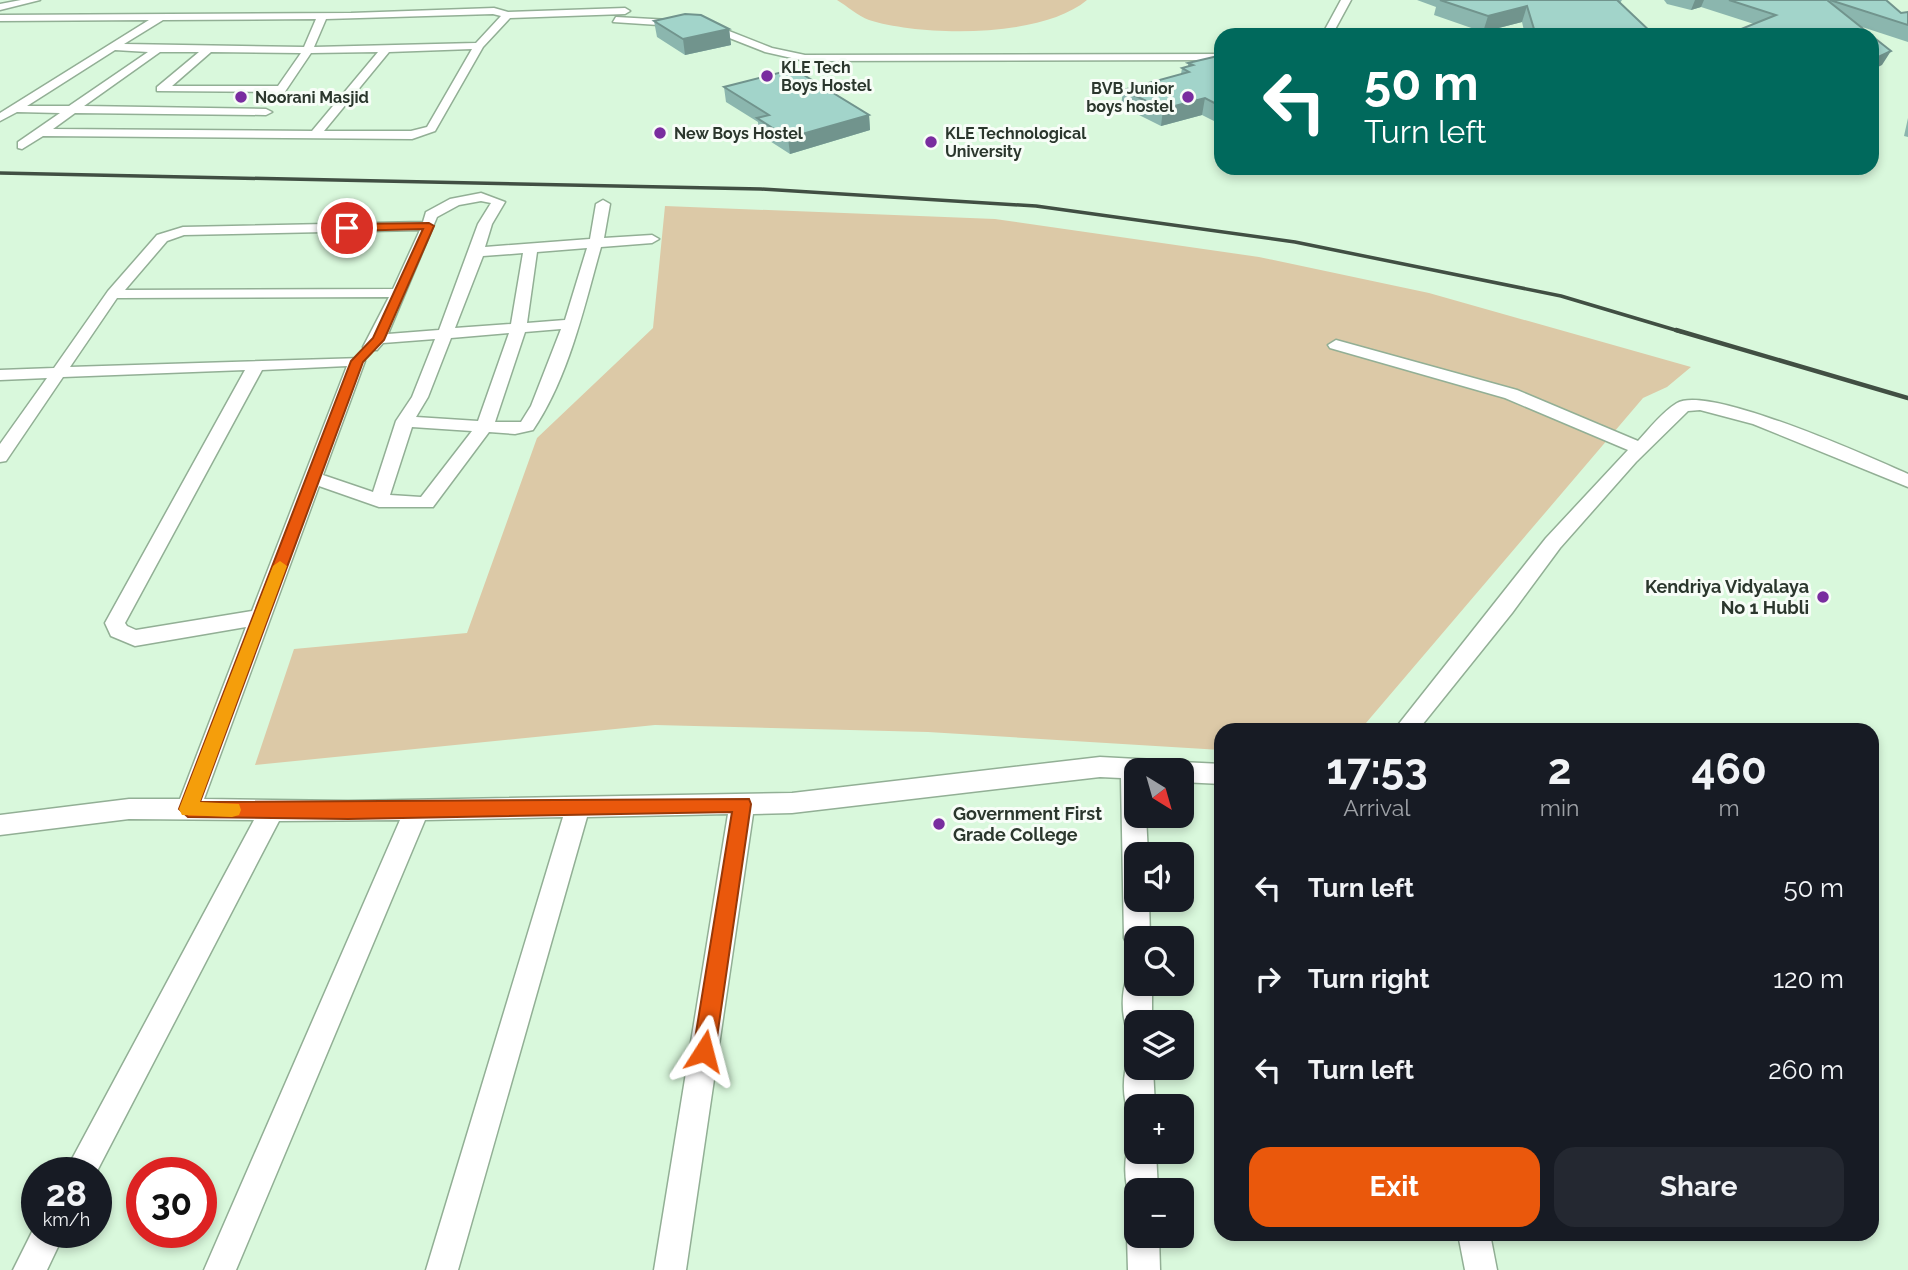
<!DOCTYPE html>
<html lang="en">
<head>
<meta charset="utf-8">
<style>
  :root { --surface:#171b24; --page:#242831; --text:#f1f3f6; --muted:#9ea1a6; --accent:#ea580c }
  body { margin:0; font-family:Raleway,sans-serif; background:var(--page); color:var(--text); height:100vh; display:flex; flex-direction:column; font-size:26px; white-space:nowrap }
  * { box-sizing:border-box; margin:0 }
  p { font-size:23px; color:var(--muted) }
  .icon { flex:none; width:38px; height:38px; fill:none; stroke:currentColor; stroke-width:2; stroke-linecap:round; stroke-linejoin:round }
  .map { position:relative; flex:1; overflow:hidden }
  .side { position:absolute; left:1214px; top:723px; width:665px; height:518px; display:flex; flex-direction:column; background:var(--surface); border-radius:21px; box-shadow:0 4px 10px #0003 }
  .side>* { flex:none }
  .hud { position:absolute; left:1214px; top:28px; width:665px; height:147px; border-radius:21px; box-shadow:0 4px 10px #0003; background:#00695c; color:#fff; overflow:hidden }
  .needle { width:46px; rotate:143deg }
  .tools { position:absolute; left:1124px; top:758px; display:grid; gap:14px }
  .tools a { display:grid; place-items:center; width:70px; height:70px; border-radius:14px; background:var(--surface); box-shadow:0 4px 10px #0003; font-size:35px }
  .speed { position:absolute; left:21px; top:1157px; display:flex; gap:14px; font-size:35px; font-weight:700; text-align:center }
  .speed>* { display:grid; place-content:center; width:91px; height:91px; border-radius:50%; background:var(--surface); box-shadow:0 4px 10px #0003; line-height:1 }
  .speed small { font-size:18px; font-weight:400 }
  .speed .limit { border:10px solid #d22; background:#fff; color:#111 }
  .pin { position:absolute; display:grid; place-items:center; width:60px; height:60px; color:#fff; margin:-30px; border:4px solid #fff; border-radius:50%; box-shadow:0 2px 7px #0007 }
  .me { position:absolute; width:77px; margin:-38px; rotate:9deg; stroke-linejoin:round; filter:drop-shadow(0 0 5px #0008) }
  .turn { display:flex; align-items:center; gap:24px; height:147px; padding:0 35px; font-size:32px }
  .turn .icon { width:91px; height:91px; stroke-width:2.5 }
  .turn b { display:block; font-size:49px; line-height:60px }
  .eta { display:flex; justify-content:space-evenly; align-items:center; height:119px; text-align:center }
  .eta b { font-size:42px; font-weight:700; line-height:49px }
  .primary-button { display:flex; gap:14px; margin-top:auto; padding:14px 35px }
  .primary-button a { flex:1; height:80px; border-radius:21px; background:var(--accent); color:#fff; font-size:28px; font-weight:700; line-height:80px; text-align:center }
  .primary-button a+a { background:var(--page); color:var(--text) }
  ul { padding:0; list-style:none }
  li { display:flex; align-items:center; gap:21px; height:91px; padding:0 35px }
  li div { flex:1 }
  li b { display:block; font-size:26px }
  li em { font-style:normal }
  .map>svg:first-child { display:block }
  .green { fill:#dcc9a7 }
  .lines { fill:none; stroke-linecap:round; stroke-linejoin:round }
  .street-casing { stroke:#92af95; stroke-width:3 }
  .street { fill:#fff; fill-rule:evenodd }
  .rail-far1 { stroke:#414f43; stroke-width:3.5 }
  .rail { stroke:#414f43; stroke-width:4.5 }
  .wall { fill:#8bb6ae }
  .shaded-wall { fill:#71948d }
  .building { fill:#a2d4ca; stroke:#71948d; stroke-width:2 }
  .route { fill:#ea580c; stroke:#983908; stroke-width:2 }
  .slow { fill:#f59e0b }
  .poi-dot { fill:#792d9f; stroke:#f7fdf7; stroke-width:2.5 }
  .labels { text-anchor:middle; stroke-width:6; stroke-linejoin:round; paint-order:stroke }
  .far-poi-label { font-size:16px; font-weight:bold; fill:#2b372d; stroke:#f7fdf7; text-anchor:start }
  .poi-label { font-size:18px; font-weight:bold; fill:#2b372d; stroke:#f7fdf7; text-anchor:end }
</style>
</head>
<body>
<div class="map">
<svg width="1908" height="1270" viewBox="0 0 1908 1270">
  <rect width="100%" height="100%" fill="#d9f8dc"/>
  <path class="green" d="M837 0H1087C1042 38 923 37 869 20 858 16 847 6 837 0Z
    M665 206 995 219 1259 257 1429 293 1691 367 1667 387 1643 398 1360 730H1222L1221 750 928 732 655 725 255 765 294 649 467 633 537 438 653 328Z"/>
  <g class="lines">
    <defs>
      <path id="street" d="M21 0H40L0 10V4Z
        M1341 0H1351L1332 35H1322Z
        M494 8 508 12 625 8 630 11 625 14 510 18 483 47 435 131 412 139 43 136 22 149 18 148V142L60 113 17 112 0 121V113L149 20 0 21V15L351 13ZM493 14 501 16 476 43 314 47 326 19ZM316 19 304 47 124 44 163 20ZM472 49 427 127 411 131H324L389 52ZM115 50 148 52 69 106H27ZM160 52H199L157 87V91L274 92 268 100 274 103 278 102 311 53 378 52 312 131 53 129 75 113 266 115 272 112 266 109 84 106ZM211 52 301 53 278 86H172Z
        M616 17 706 22 772 48 805 55 1222 54V60L805 61 765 52 704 28 613 22Z
        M481 193 505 202 492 224 485 247 590 239 596 204 603 200 610 204 604 238 652 235 659 239 652 243 601 247C584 307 569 377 533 430L515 434 489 432 433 507H379L319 486 204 799 348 801 792 793 1100 757 1156 760 1164 763 1168 770H1136V816H1146L1148 854H1136V900H1149L1150 938H1136V950L1128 947 1124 938 1121 778 1100 777 792 813 753 814 686 1270H654L728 814 587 817 458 1270H426L563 817 425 820 236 1270H204L400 820 279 821 96 1173 65 1172 254 820 129 819 0 835V815L129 799H180L246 627 135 646 111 636 105 623 245 370 63 377 6 461 0 462V444L47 378 0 380V370L54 368 108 291 157 235 183 227 423 222 426 212 450 199ZM481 201 491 203 478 224 439 330 388 334 437 217 459 205ZM420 230 393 289 125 290 167 241 184 235ZM587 248 565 320 527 323 537 252ZM523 253 511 324 455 328 483 256ZM389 297 363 347 365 350H377L383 343 435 339 412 397 396 421 373 492 323 475 365 361 363 358 70 367 117 298ZM561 329 531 406 521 422H495L525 332ZM509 333 478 421 416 417 428 397 451 338ZM347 366 252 611 136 630 127 626 125 623 262 370ZM412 427 472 431 421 497 390 495Z
        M1336 340 1517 390 1638 441C1649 429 1663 411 1677 403 1708 384 1872 458 1908 474V487L1753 424 1700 410 1688 411 1636 462 1560 548 1512 613 1418 730H1394L1546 538 1628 450 1505 398 1330 348 1328 345Z
        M1181 762 1222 764V784L1181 782V770H1170L1173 765Z
        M1136 972V984H1152V1022H1136V1035L1128 1032C1121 1016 1121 991 1128 975Z
        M1136 1055V1068H1153L1155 1106H1136V1119L1130 1116C1122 1099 1122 1075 1129 1058Z
        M1136 1139V1152H1156L1158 1190H1136V1203L1131 1201C1124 1183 1123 1159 1130 1141Z
        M37 1222V1232H65L47 1270H13Z
        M1136 1223V1236H1159L1160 1270H1128L1127 1236Z
        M1458 1234H1490L1497 1270H1465Z"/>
    </defs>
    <use href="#street" class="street-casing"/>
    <use href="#street" class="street"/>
    <path class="rail-far1" d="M0 173 761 189 1036 206 1295 242 1561 296 1682 332"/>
    <path class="rail" d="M1676 330 1908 398"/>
  </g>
  <path class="wall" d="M1417 0H1622L1620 3 1654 35H1525L1522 22 1483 32 1434 15 1436 7Z
    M1664 0H1886L1901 13 1907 12 1908 11V42L1859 26 1871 35H1734L1736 31 1754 24 1701 7 1691 10 1667 4Z
    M654 21 729 29 731 45 685 55 657 37Z
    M1222 55V125L1202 115 1161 126 1121 106 1123 90 1181 74 1182 68 1188 67V63Z
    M724 87 869 115 870 130 790 154 759 134 758 122 726 102Z
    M1908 118V137L1904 136Z"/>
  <path class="shaded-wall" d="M1695 0H1704L1701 7 1691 10Z
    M1527 6 1522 22 1483 32 1488 16Z
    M729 29 731 45 685 55 683 39Z
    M1891 51 1882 65 1872 70V60Z
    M1205 98 1202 115 1161 126 1163 109Z
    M869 115 870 130 790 154 788 138Z"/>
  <path class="building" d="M1440 0H1617L1654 35H1553L1534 29 1527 6 1488 16Z
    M1729 0H1827L1871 35H1740L1736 31 1776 15Z
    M1830 0H1886L1901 13 1908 12V25Z
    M685 14 701 15 729 29 683 39 654 21Z
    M1872 36 1891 51 1872 60Z
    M1222 55V107L1205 98 1163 109 1123 90 1189 72 1182 68 1193 65 1188 63Z
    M794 69 869 115 788 138 757 118 769 115 724 87Z"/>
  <path class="route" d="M429 223 434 226 384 340 363 362 200 802 749 799 751 804 715 1051 712 1058 704 1062 697 1058 693 1051 732 812 348 819 188 817 179 809 351 361 373 338 423 229 347 231 342 228 347 224Z"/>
  <path class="slow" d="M280 561 287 566 200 802 239 804 241 810 239 815 232 817 182 815 179 809 273 566Z"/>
  <g class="poi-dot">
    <circle cx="767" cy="76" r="7"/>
    <circle cx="241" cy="97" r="7"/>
    <circle cx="1188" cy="97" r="7"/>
    <circle cx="660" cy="133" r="7"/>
    <circle cx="931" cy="142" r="7"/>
    <circle cx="1823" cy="597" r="7"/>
    <circle cx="939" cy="824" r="7"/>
  </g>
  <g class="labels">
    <g class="far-poi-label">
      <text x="781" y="73">KLE Tech<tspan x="781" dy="18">Boys Hostel</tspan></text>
      <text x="1174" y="94" text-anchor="end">BVB Junior<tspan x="1174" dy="18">boys hostel</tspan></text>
      <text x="255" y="103">Noorani Masjid</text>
      <text x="674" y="139">New Boys Hostel</text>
      <text x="945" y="139">KLE Technological<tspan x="945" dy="18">University</tspan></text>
    </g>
    <g class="poi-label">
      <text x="1809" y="593">Kendriya Vidyalaya<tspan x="1809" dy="21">No 1 Hubli</tspan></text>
      <text x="953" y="820" text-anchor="start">Government First<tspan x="953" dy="21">Grade College</tspan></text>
    </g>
  </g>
</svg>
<div class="tools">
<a><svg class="needle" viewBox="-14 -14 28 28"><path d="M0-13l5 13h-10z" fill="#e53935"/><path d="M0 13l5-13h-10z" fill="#9ea1a6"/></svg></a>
<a><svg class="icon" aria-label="sound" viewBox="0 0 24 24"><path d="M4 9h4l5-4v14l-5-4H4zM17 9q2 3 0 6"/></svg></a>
<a><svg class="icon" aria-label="search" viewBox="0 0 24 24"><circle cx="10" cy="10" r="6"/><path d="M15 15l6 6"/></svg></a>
<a><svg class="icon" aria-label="layers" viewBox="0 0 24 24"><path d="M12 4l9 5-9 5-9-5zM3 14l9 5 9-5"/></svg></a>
<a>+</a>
<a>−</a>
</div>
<div class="speed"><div>28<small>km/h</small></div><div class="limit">30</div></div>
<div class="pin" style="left:347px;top:228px;background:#d93025"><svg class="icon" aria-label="arrive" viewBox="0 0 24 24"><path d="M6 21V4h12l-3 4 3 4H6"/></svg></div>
<svg class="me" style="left:704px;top:1051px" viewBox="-20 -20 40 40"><path d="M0-17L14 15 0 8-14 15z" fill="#ea580c" stroke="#fff" stroke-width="4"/></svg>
<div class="hud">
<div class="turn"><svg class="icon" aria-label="left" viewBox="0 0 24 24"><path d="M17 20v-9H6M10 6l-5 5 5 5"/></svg><div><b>50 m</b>Turn left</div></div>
</div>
<section class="side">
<div class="eta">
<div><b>17:53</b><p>Arrival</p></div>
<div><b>2</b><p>min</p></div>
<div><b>460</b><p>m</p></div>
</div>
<ul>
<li><svg class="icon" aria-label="left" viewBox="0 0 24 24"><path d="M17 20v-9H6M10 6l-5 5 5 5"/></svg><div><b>Turn left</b></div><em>50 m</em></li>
<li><svg class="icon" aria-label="right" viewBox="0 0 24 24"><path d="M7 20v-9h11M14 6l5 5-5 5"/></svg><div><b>Turn right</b></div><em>120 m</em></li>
<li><svg class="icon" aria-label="left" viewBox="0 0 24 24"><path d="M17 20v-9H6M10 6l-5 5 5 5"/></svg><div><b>Turn left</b></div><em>260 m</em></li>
</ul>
<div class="primary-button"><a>Exit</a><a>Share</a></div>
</section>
</div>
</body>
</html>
